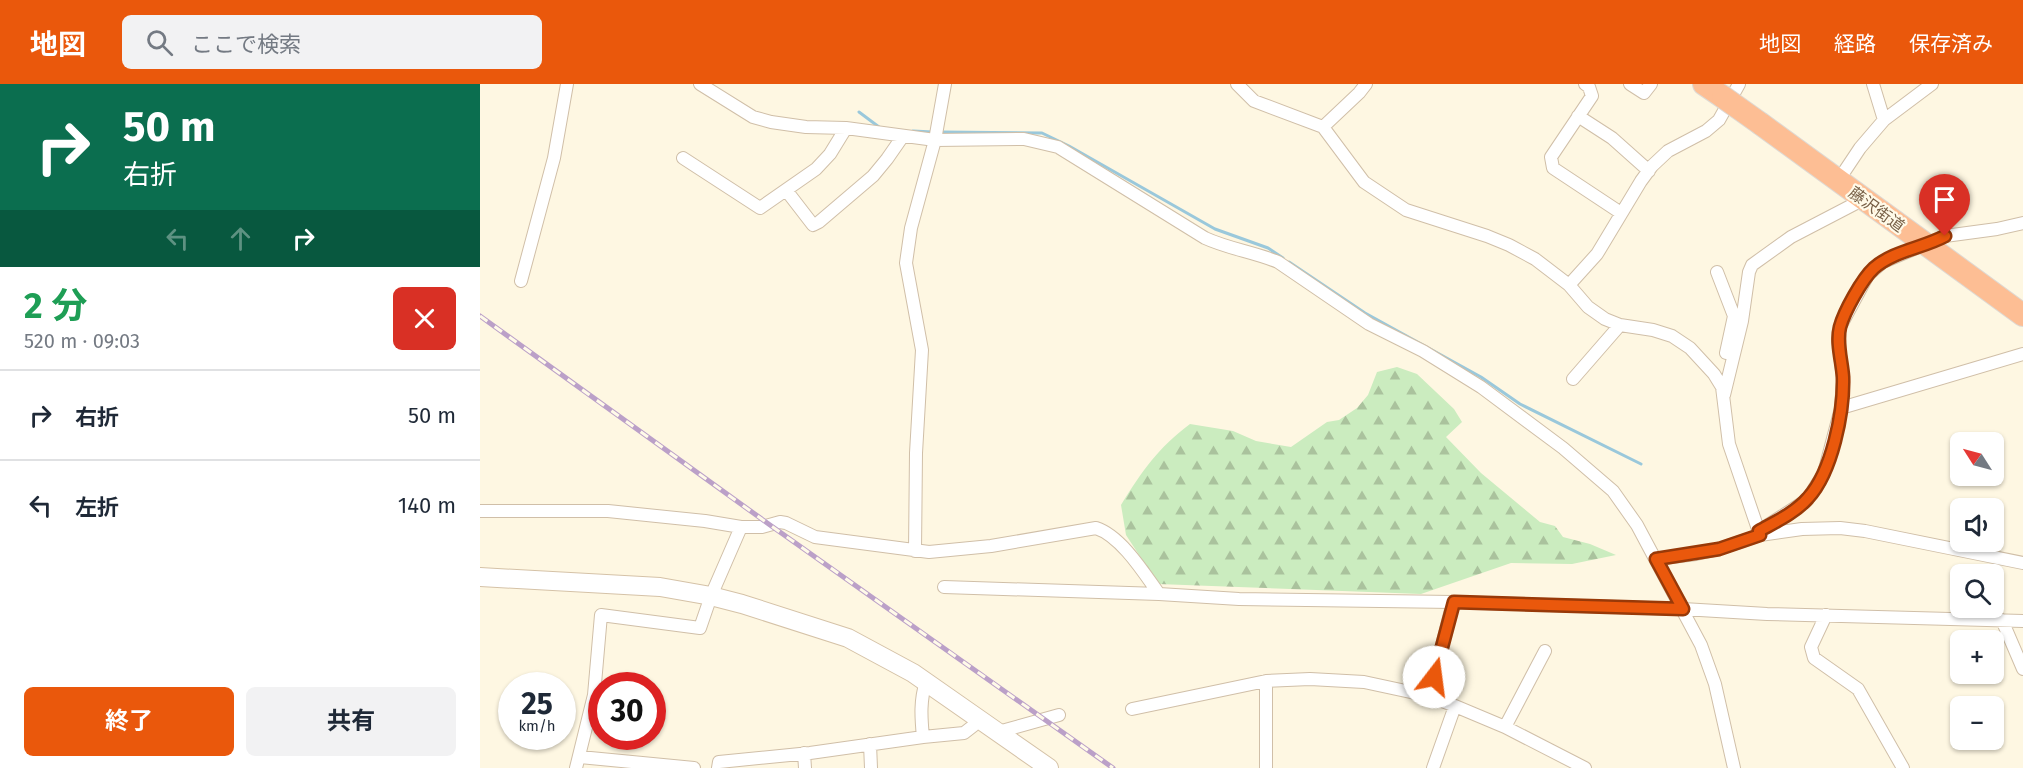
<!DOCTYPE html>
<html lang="ja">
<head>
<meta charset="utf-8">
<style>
  :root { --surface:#fff; --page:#f2f2f3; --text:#1f2937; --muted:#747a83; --line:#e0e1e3; --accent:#ea580c }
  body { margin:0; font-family:"Fira Sans","Noto Sans JP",sans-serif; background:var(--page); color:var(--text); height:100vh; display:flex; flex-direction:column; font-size:22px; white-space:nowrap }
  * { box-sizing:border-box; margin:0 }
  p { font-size:20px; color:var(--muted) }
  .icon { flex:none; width:33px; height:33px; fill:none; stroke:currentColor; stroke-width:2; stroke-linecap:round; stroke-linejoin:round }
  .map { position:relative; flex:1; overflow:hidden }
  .side { display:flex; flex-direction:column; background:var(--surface); width:480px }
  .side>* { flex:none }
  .top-card { background:#0b6e4f; color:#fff; overflow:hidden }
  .needle { width:39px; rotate:306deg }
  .controls { position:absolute; left:1470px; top:348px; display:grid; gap:12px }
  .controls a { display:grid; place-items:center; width:54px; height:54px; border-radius:9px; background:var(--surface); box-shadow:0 2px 4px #0004; font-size:30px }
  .speed { position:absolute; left:18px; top:588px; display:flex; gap:12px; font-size:30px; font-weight:700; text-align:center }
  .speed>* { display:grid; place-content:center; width:78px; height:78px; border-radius:50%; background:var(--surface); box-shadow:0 2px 4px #0004; line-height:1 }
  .speed small { font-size:15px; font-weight:400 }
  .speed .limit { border:9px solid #d22; background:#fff; color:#111 }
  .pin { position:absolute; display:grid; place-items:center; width:51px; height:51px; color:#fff; margin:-62px -26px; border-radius:50% 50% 50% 0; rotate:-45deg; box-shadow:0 0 6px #0007 }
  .pin .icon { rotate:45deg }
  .me { position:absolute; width:66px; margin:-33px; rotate:15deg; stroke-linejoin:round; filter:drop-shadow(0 0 4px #0008) }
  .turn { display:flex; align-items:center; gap:21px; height:126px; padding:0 24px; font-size:27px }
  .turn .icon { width:78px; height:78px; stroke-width:2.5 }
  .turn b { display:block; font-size:42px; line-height:51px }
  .lanes { display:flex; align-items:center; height:57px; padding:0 24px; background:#0003; justify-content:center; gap:30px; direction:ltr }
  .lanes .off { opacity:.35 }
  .round { display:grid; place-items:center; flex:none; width:63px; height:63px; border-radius:9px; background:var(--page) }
  .overview { display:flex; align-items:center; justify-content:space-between; height:102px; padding:0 24px }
  h1 { font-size:36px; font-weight:700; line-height:45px; color:#1e9e55 }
  .action { display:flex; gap:12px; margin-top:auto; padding:12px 24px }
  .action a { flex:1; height:69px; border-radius:9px; background:var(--accent); color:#fff; font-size:24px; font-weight:700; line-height:69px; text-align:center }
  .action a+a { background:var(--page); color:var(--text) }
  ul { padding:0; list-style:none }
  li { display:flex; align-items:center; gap:18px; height:90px; padding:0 24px; border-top:2px solid var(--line) }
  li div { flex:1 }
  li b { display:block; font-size:22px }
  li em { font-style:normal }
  header { display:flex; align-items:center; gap:36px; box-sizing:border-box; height:84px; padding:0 30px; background:var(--accent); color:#fff }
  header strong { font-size:28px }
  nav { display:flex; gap:33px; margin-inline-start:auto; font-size:21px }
  .search { width:420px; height:54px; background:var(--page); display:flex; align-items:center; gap:15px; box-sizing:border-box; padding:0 21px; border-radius:9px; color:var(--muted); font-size:22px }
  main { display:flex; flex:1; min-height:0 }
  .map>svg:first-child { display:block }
  .forest { fill:url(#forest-firs) }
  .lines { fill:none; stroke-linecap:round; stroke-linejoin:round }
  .stream { stroke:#9ac8db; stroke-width:3 }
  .street-casing { stroke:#d0bfa8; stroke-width:14 }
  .secondary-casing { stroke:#d5c2a7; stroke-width:20 }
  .highway-casing { stroke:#ded9d3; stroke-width:24 }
  .street { stroke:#fff; stroke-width:12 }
  .secondary { stroke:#fff; stroke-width:18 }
  .highway { stroke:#fdbe94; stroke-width:22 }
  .rail-casing { stroke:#bba0c8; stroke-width:5 }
  .rail { stroke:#fffae9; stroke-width:3; stroke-dasharray:9; stroke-linecap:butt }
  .highway-bridge-casing { stroke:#ded9d3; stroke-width:24; stroke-linecap:butt }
  .highway-bridge { stroke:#fdbe94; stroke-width:22 }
  .route-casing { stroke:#983908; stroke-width:15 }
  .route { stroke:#ea580c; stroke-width:10 }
  .labels { text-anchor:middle; stroke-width:4.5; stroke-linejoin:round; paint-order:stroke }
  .street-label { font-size:16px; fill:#775f46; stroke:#fffae9 }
</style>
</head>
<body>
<header>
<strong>地図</strong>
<div class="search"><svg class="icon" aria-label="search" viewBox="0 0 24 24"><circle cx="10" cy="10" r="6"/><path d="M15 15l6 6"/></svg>ここで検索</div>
<nav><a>地図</a><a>経路</a><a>保存済み</a></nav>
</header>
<main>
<section class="side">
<div class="top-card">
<div class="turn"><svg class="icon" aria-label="right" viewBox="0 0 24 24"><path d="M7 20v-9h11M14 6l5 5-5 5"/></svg><div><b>50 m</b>右折</div></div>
<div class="lanes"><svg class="icon off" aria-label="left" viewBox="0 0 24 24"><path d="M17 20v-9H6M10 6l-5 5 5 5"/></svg><svg class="icon off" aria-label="ahead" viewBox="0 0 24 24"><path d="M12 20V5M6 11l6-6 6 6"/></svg><svg class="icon" aria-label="right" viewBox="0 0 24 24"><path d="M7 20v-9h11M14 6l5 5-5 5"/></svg></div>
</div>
<div class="overview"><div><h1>2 分</h1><p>520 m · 09:03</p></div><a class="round" style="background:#d93025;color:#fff"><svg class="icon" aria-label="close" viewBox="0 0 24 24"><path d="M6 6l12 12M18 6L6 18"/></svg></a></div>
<ul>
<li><svg class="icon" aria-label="right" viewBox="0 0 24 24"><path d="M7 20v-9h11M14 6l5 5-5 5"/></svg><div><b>右折</b></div><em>50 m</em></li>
<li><svg class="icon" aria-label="left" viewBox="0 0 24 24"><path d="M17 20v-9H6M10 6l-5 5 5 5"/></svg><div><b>左折</b></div><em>140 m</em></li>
</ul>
<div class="action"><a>終了</a><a>共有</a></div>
</section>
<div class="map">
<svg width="1543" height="684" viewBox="0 0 1543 684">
  <defs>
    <pattern id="forest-firs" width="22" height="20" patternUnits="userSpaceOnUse" patternTransform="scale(1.5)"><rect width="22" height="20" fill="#cbecbf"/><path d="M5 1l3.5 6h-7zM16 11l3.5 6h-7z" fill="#aac29d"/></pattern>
  </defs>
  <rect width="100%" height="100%" fill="#fef7e2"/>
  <path class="forest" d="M917 283 937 290 974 325 982 338 966 353 1001 389 1060 438 1075 442 1083 453 1110 460 1136 471 1092 480 1031 479 941 510 678 500 646 451 641 421C662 387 678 364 710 340L753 347 776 357 811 363 847 338 859 336 877 324 888 311 897 288Z"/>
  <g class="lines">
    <path class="stream" d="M379 28 399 43
      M433 47 453 48
      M461 48 562 49 589 62 735 145 788 164 803 174
      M809 178 885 229 1001 293 1040 320 1161 380"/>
    <defs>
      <path id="street" d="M220 0 273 33 291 38 326 43 366 44 455 56 544 55 578 63 725 154C749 165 774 168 798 178L889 240 943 267 1001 303 1083 364 1133 407 1157 441 1221 561 1235 600 1254 684
        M757 0 774 17 843 43 884 98 926 126 1007 152 1029 161 1055 175 1089 201 1108 223 1125 235 1140 241 1173 246 1192 252 1210 264 1234 290 1242 303 1249 360 1280 451
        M1105 0 1109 3 1112 12 1071 73 1073 84 1141 129
        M1150 0 1164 9 1171 0
        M1098 32 1132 54 1169 87
        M1404 36 1452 0
        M843 43 879 9 886 0
        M203 74 280 124 336 85 350 70 366 44
        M1358 97 1380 64 1404 36 1393 0
        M306 106 333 141 339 138 393 92 407 75 423 52
        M1237 188 1254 232 1246 269
        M41 197 74 74 87 0
        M1089 201 1117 170 1161 97 1172 82 1188 67 1226 47 1239 36 1259 0
        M1093 295 1140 241
        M1244 311 1262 237 1269 188 1272 181 1311 153 1384 115
        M1361 324 1543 270
        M0 427H128L225 437 261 443
        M1279 447 1327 416 1344 389 1361 324 1363 295 1358 254 1360 243 1388 191 1403 178 1465 152 1517 145 1543 139
        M435 467 436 369 442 266 426 179 431 144 455 56 465 0
        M1176 475 1216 470 1239 465 1280 451 1322 445 1360 444 1385 447 1543 479
        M464 503 679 510 759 515 973 518 1203 525 1287 530 1543 537
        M1346 531 1331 563 1334 574 1378 605 1423 684
        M1522 536 1543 585
        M786 597V684
        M949 612 973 518
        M652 625 786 597 830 595 884 598 949 612 975 622 1025 643 1105 684
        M1025 643 1065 567
        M518 648 579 631
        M443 653C441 633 440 616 446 598
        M390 660 391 684
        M324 669 325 684
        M100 673 214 684
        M96 684 114 611 121 531 220 544 231 512 261 443H282L300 438 306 439 335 453 449 468 511 462 616 444C641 452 664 489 679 510
        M238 684 239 678 330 669 443 653 484 649 493 642 499 635
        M953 684 975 622"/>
      <path id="secondary" d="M0 493 180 503 231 512 262 520 368 554 433 589 569 684"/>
      <path id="highway" d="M1224 0 1243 13
        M1281 40 1543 231"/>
    </defs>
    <use href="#street" class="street-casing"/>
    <use href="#secondary" class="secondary-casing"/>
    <use href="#highway" class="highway-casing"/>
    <use href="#street" class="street"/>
    <use href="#secondary" class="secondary"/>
    <use href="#highway" class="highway"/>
    <defs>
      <path id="rail" d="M0 232 290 441 633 684"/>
    </defs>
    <use href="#rail" class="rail-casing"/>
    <use href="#rail" class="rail"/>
    <defs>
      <path id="highway-bridge" d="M1243 13 1281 40"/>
    </defs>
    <use href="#highway-bridge" class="highway-bridge-casing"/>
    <use href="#highway-bridge" class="highway-bridge"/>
  </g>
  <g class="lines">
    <defs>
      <path id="route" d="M954 593 974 518 1203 525 1176 475 1239 465 1280 451 1279 447C1295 438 1315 429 1328 414 1352 388 1364 328 1363 293 1362 277 1356 259 1360 243 1364 228 1382 195 1394 184 1413 167 1443 164 1465 152"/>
    </defs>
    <use href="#route" class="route-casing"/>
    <use href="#route" class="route"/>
  </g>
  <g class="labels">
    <g class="street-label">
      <text transform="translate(1397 125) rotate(36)" y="6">藤沢街道</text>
    </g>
  </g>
</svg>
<div class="controls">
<a><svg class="needle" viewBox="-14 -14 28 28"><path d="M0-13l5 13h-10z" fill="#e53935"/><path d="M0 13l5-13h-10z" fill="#747a83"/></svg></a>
<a><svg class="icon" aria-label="sound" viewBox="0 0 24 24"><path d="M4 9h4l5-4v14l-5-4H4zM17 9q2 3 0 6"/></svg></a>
<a><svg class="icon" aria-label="search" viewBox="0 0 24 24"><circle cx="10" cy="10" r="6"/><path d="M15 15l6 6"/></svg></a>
<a>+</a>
<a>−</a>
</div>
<div class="speed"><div>25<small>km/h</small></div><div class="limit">30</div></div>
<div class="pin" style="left:1465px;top:152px;background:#d93025"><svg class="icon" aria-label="arrive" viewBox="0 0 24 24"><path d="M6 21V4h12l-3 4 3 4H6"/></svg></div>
<svg class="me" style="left:954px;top:593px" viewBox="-20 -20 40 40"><circle r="19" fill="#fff"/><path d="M0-13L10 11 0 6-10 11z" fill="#ea580c"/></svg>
</div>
</main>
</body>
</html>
